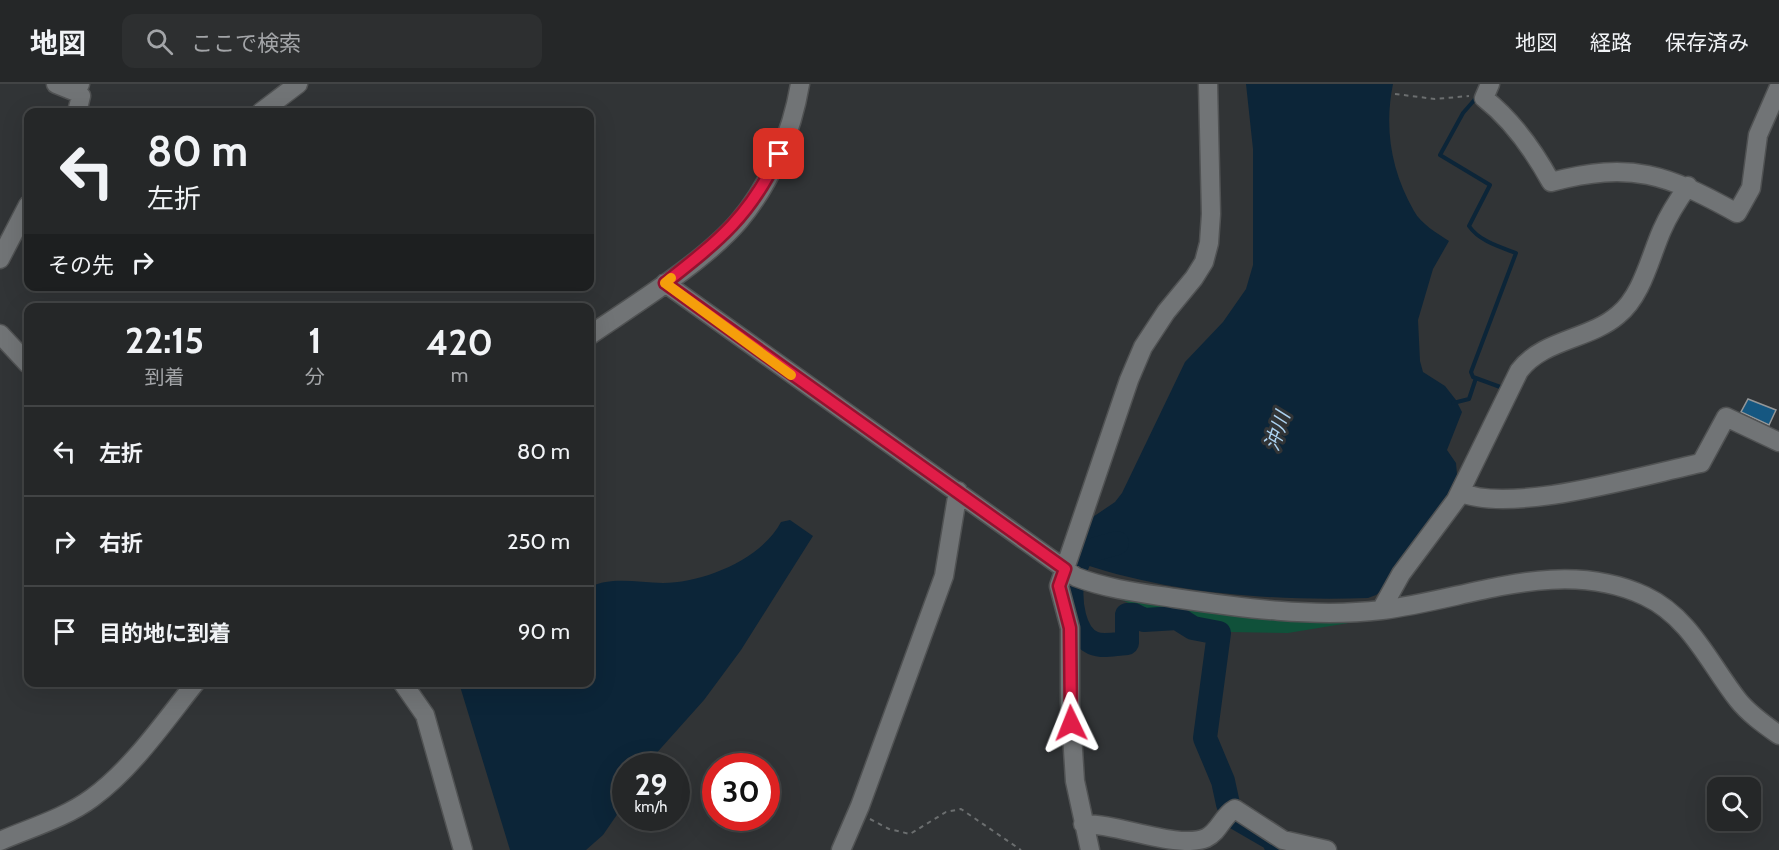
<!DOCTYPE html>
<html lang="ja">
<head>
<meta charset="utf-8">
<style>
  :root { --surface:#252728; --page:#2d2f30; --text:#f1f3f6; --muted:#a3a5a8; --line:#424445 }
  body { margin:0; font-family:Cabin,"Noto Sans JP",sans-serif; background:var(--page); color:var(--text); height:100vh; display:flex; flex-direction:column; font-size:22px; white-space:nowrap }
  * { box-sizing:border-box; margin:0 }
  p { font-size:20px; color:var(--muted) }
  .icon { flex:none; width:33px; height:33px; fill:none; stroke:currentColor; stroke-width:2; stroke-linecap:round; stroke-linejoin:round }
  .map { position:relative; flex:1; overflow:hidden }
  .panel { position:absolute; left:24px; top:219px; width:570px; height:384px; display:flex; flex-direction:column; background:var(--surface); border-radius:12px; box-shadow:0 6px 24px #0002,0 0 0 2px var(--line) }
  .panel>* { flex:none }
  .hud { position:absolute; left:24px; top:24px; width:570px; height:183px; border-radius:12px; box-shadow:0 6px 24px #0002,0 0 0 2px var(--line); background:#252728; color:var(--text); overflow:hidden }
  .controls { position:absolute; left:1707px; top:693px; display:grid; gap:12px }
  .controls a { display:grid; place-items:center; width:54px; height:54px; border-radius:12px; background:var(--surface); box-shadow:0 6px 24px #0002,0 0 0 2px var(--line); font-size:30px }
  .speed { position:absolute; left:612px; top:669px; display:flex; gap:12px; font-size:30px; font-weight:700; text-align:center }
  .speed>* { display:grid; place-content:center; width:78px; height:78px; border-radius:50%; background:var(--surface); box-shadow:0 6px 24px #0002,0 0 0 2px var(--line); line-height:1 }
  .speed small { font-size:15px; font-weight:400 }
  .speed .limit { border:9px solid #d22; background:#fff; color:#111 }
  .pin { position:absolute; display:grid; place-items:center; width:51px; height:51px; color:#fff; margin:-26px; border-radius:12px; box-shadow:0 3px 9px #0006 }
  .me { position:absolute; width:66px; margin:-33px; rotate:358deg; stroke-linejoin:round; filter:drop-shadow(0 0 4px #0008) }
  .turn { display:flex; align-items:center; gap:21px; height:126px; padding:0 24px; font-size:27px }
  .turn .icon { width:78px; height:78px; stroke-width:2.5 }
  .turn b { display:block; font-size:42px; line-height:51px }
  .then { display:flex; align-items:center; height:57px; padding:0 24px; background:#0003; gap:12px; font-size:22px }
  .eta { display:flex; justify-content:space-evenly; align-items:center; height:102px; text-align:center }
  .eta b { font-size:36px; font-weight:700; line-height:42px }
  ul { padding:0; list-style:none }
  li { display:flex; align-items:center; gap:18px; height:90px; padding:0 24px; border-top:2px solid var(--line) }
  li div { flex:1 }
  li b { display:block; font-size:22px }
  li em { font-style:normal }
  header { display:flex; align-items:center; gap:36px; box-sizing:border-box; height:84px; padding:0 30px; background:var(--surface); border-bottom:2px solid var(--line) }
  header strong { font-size:28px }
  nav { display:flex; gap:33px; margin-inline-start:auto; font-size:21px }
  .search { width:420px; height:54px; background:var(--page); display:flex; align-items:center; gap:15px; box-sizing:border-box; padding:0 21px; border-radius:12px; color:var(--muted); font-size:22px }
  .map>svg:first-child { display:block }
  .green { fill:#10513a }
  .water { fill:#0c2538 }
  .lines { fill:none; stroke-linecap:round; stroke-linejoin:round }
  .stream { stroke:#0c2538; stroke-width:4 }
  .river { stroke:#0c2538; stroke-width:24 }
  .building { fill:#155781; stroke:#939698; stroke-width:1.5 }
  .minor-casing { stroke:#505253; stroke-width:21 }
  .path { stroke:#6b6e6f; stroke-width:2; stroke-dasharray:4.5 4.5; stroke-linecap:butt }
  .minor { stroke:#717476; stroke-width:18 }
  .route-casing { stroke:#92132f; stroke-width:15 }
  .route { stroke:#e11d48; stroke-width:10 }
  .slow { stroke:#f59e0b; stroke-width:10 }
  .labels { text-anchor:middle; stroke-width:6; stroke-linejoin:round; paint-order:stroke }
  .water-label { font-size:20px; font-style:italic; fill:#acd2f0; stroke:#313436 }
</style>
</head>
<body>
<header>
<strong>地図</strong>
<div class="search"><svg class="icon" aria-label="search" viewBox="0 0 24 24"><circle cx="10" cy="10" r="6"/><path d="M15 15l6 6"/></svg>ここで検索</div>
<nav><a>地図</a><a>経路</a><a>保存済み</a></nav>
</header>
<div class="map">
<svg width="1779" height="766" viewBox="0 0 1779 766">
  <rect width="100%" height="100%" fill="#313436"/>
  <path class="green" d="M1100 505 1391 532 1288 549 1228 548 1194 541 1177 531 1155 532Z"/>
  <path class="water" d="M1246 0H1393C1384 44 1391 87 1414 127 1421 140 1437 149 1449 157L1433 185 1418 236 1420 277 1423 288 1445 302 1456 316 1462 328 1447 366 1456 379 1458 402 1390 499 1376 511 1368 514C1274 517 1173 510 1083 480L1088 463 1078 459 1087 437 1115 418 1122 409 1185 278 1223 238 1246 205 1253 181V65Z
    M790 436 813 452 741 566 704 616 645 682H626L625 719 603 751 586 766H510L459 599 590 598V503C613 492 638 499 663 499 703 499 762 475 781 438Z"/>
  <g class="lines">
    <path class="stream" d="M1477 13 1463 29 1440 71 1490 101 1469 142C1479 157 1500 163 1516 169L1471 288 1473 293 1503 304
      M1453 319 1469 315 1476 294"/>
    <path class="river" d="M1077 481 1082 469 1117 459
      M1072 499C1070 517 1073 550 1093 559 1102 563 1117 560 1127 559V531H1134L1144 536 1177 534 1193 544 1219 549 1205 654 1223 697 1228 720 1235 733 1273 755 1278 766"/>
  </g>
  <path class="building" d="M1748 315 1776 326 1769 341 1741 328Z"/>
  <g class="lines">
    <defs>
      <path id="minor" d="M56 0 76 8
        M1490 0 1484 14C1512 36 1534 67 1551 98 1632 77 1666 90 1737 129L1751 104 1758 51 1779 3
        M77 28 81 12 76 8 80 0
        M261 28 298 0
        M0 175 28 121
        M665 199 1076 493C1107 505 1141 509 1174 514 1242 524 1314 534 1382 526 1470 515 1559 472 1645 512 1690 533 1709 579 1738 616 1749 630 1765 641 1779 651
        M0 250 28 280
        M590 251C635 220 704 178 739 137 771 99 792 48 800 0
        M1460 408C1510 431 1644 391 1701 379L1726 333 1779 358
        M1381 526 1401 490 1456 416 1519 287C1543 255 1589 256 1618 231 1642 212 1650 173 1662 146 1669 130 1678 116 1688 102
        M402 598 425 631 463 766
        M1083 740C1117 739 1178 766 1206 754 1220 747 1222 732 1235 725L1283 756 1327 766
        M0 757C30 744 65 734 92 714 133 684 164 638 196 598
        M841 766 860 722 944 492 958 407
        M1090 766 1075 697 1070 619V544L1059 502 1129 296 1143 263 1166 228 1194 194 1204 178 1209 159 1211 130 1208 0"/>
    </defs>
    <use href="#minor" class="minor-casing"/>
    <path class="path" d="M1395 10 1435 15 1469 12
      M870 735 889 745 910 750 946 728 961 725 1021 766"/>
    <use href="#minor" class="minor"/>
  </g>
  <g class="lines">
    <defs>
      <path id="route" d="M779 70C750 133 717 158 665 199L1065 485 1059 502 1070 544 1071 639"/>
    </defs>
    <use href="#route" class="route-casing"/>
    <use href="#route" class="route"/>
    <path class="slow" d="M671 194 665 199 791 291"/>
  </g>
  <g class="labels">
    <g class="water-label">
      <text transform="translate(1277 347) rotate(-72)" y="7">沖川</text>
    </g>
  </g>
</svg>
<div class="controls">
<a><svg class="icon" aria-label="search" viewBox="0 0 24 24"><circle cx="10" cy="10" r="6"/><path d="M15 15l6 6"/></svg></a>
</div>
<div class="speed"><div>29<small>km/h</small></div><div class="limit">30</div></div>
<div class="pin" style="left:779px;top:70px;background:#d93025"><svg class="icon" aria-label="arrive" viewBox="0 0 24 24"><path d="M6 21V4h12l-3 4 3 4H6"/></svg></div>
<svg class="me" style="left:1071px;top:639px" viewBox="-20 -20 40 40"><path d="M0-17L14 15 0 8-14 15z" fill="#e11d48" stroke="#fff" stroke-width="4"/></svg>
<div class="hud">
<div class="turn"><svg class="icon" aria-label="left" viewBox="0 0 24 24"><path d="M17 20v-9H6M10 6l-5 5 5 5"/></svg><div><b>80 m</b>左折</div></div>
<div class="then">その先<svg class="icon" aria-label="right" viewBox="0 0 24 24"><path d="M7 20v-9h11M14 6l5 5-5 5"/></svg></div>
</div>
<section class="panel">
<div class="eta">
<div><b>22:15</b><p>到着</p></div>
<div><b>1</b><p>分</p></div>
<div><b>420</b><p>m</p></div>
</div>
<ul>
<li><svg class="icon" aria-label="left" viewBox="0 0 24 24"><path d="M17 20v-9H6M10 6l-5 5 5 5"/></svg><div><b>左折</b></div><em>80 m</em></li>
<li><svg class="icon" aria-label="right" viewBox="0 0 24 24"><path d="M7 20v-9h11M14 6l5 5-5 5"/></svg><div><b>右折</b></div><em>250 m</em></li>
<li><svg class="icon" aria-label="arrive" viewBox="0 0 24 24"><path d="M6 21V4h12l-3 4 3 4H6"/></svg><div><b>目的地に到着</b></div><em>90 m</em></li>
</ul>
</section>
</div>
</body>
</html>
